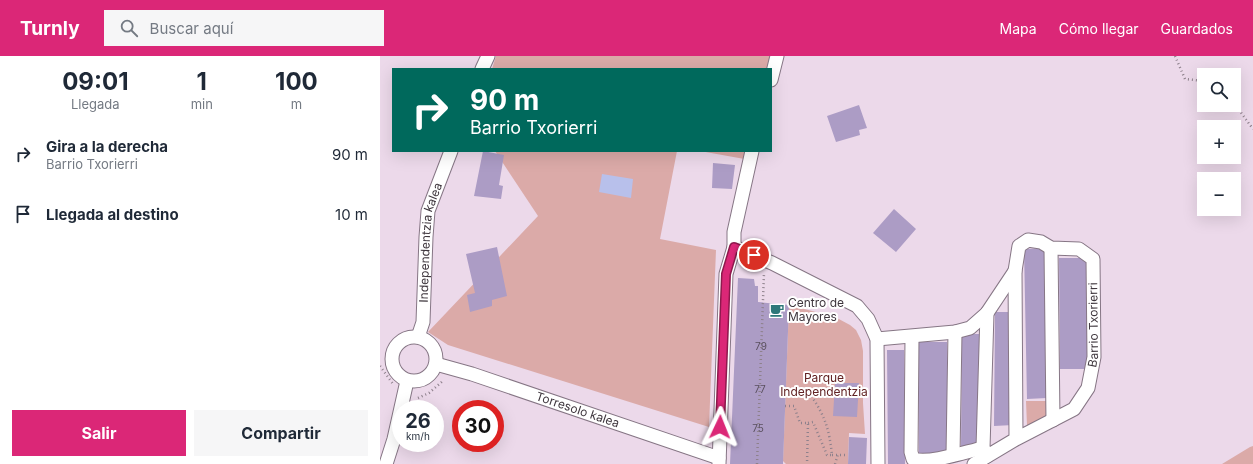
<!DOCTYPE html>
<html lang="es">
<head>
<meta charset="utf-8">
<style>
  :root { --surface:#fff; --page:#f6f6f7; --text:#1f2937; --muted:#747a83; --accent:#db2777 }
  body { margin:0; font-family:Inter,sans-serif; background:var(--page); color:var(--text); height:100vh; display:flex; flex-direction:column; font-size:15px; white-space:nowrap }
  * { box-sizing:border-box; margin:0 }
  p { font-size:13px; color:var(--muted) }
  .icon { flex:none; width:22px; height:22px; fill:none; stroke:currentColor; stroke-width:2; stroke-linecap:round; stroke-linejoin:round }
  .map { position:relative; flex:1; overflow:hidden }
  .details { display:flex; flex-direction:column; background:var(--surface); width:380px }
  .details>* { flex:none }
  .guide { position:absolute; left:12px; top:12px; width:380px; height:84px; border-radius:0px; box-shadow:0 4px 16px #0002; background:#00695c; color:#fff; overflow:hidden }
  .tools { position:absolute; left:817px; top:12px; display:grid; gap:8px }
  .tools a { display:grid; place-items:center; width:44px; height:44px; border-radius:0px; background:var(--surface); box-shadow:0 4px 16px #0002; font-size:20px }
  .speed { position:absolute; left:12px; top:344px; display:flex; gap:8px; font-size:20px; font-weight:700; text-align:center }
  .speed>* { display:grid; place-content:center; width:52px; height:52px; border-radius:50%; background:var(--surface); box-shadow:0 4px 16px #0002; line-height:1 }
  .speed small { font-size:10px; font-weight:400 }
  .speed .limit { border:6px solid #d22; background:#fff; color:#111 }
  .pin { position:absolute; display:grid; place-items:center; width:34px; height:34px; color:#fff; margin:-17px; border:2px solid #fff; border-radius:50%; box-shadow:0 1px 4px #0007 }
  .me { position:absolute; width:44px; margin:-22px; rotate:2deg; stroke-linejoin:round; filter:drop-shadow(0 0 3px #0008) }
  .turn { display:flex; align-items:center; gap:14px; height:84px; padding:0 12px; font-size:18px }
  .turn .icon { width:52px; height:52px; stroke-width:2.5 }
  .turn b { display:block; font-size:28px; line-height:34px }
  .eta { display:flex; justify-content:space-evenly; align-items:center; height:68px; text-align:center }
  .eta b { font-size:24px; font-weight:700; line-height:28px }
  .cta { display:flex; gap:8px; margin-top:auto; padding:8px 12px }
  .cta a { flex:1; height:46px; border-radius:0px; background:var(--accent); color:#fff; font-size:16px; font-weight:700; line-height:46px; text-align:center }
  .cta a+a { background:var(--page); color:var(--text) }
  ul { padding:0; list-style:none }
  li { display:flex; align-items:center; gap:12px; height:60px; padding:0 12px }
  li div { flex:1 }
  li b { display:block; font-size:15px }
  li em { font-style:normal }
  header { display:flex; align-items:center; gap:24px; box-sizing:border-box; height:56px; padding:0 20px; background:var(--accent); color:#fff }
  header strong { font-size:19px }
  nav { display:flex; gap:22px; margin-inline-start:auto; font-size:14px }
  .search { width:280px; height:36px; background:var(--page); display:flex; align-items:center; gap:10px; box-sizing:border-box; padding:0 14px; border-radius:0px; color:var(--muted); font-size:15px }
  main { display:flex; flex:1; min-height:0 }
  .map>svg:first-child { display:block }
  .green { fill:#dbaaa8 }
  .water { fill:#b8c0eb }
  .building { fill:#ac9cc5 }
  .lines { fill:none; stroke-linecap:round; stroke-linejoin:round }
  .street-casing { stroke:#867685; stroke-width:15 }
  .path { stroke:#8e818c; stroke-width:2.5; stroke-dasharray:1 3; stroke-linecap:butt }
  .street { stroke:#fff; stroke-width:13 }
  .route-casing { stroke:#8e194d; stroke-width:10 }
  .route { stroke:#db2777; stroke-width:7 }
  .labels { text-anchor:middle; stroke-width:4; stroke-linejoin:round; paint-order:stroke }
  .number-label { font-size:10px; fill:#5a505f }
  .street-label { font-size:12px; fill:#3e363d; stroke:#fff }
  .poi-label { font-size:12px; fill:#3e363d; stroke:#fff; text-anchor:start }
  .park-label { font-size:12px; fill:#612223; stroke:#fff }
</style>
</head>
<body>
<header>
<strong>Turnly</strong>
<div class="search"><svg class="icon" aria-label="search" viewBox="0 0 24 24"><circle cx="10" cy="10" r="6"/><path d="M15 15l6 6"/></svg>Buscar aquí</div>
<nav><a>Mapa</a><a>Cómo llegar</a><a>Guardados</a></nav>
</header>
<main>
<section class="details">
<div class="eta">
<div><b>09:01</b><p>Llegada</p></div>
<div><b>1</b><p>min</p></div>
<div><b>100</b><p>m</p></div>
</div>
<ul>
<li><svg class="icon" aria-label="right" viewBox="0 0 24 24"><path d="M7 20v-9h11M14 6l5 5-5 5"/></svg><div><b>Gira a la derecha</b><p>Barrio Txorierri</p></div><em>90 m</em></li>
<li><svg class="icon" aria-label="arrive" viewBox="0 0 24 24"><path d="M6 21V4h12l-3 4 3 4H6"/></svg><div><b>Llegada al destino</b></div><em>10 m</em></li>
</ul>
<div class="cta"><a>Salir</a><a>Compartir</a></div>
</section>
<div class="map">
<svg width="873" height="408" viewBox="0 0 873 408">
  <rect width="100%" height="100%" fill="#ecd9ea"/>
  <path class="green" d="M116 0H397L391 13H112Z
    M115 95H297L280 183 336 194 329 371 68 289 48 276 158 160Z
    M320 95H372L370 104Z
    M409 249 455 261 470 269 476 274 481 284 483 295V347L485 378 469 377 468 408H406L403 405Z
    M646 345H667V359L662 365 647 370Z
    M873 390V408H842L870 391Z"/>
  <path class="water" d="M222 118 253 123 251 142 219 136Z"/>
  <path class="building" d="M479 49 487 72 479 74 480 79 456 86 447 60Z
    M103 95 124 99 119 129 123 130 121 143 94 140Z
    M333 107 355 109 352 133 332 132Z
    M514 153 536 173 516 196 493 177Z
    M117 191 127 240 112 244V250L90 256 87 239 95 237 86 198Z
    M666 192 667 342 647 343 644 193Z
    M679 202H707L708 313H680Z
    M358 222 374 223 375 230H378V246L409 249 403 408H350Z
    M615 256H633V369L614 370Z
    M582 278H601L600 390H581Z
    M539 286H567L568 397H539Z
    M507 294H524L525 408H508Z
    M455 327H479L477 361 453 360Z
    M469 381 487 382 486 408H468Z"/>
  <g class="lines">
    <defs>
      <g id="street">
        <path d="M102 13 108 0"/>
        <path d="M391 24 397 0"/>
        <path d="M354 191 392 207 477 250 488 263 497 283 498 408"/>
        <path d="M671 192 673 364"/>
        <circle cx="34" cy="303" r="22"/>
        <path id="s1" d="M38 281 43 266 46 181 48 155 71 95"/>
        <path d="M532 281 531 396 533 403C550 408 585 396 603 392"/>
        <path d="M497 283 575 276 590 272 607 257 635 215"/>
        <path id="s2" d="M56 308 92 318 339 402"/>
        <path d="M573 399 575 276"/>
        <path d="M607 400 603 392 607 257"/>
        <path d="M6 408 14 383 27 325"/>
        <path d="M339 408 346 218 354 191V176L372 95"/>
        <path id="s3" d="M594 408 636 383 694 353 708 332 714 301 713 203 699 193 671 192 661 186 648 184 639 190 635 215 636 383"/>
      </g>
    </defs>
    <use href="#street" class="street-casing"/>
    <path class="path" d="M795 0 805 23 824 25
      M854 47 873 73
      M0 310 13 328
      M38 342 49 337 64 324
      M405 350H414L420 367H428L427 408
      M428 367 433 366 447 399H452C449 372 445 360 430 338
      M452 399H468
      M377 408 384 217
      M455 408 458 398"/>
    <use href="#street" class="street"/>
  </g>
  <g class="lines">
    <defs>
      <path id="route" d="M340 371 346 218 354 191 374 199"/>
    </defs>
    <use href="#route" class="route-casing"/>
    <use href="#route" class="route"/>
  </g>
  <defs>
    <symbol id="cafe-bare" viewBox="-9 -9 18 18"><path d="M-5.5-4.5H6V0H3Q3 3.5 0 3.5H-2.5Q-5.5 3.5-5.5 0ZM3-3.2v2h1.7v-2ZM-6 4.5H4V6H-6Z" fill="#2e787a" stroke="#fff" stroke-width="2.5" paint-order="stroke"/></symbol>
  </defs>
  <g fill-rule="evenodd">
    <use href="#cafe-bare" x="387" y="244" width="20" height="20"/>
  </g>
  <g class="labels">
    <g class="number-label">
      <text x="381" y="294">79</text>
      <text x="380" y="337">77</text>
      <text x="378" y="376">75</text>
    </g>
    <g class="street-label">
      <text dy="4" stroke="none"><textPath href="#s1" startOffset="96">Independentzia kalea</textPath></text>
      <text dy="4" stroke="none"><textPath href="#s3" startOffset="203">Barrio Txorierri</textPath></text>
      <text dy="4" stroke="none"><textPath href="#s2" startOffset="149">Torresolo kalea</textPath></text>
    </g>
    <g class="poi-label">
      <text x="408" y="251">Centro de<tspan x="408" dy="14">Mayores</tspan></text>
    </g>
    <g class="park-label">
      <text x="444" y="326">Parque<tspan x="444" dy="14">Independentzia</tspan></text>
    </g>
  </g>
</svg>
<div class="tools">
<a><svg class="icon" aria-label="search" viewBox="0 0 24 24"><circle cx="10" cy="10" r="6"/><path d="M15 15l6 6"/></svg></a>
<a>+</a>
<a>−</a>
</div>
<div class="speed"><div>26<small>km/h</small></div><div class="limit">30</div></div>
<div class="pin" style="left:374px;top:199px;background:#d93025"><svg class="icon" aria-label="arrive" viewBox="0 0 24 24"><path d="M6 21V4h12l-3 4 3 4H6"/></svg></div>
<svg class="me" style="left:340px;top:371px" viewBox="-20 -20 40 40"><path d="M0-17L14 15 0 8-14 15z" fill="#db2777" stroke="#fff" stroke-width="4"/></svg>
<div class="guide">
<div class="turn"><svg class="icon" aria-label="right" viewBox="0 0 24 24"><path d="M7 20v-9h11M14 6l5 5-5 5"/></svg><div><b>90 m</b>Barrio Txorierri</div></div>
</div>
</div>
</main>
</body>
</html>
